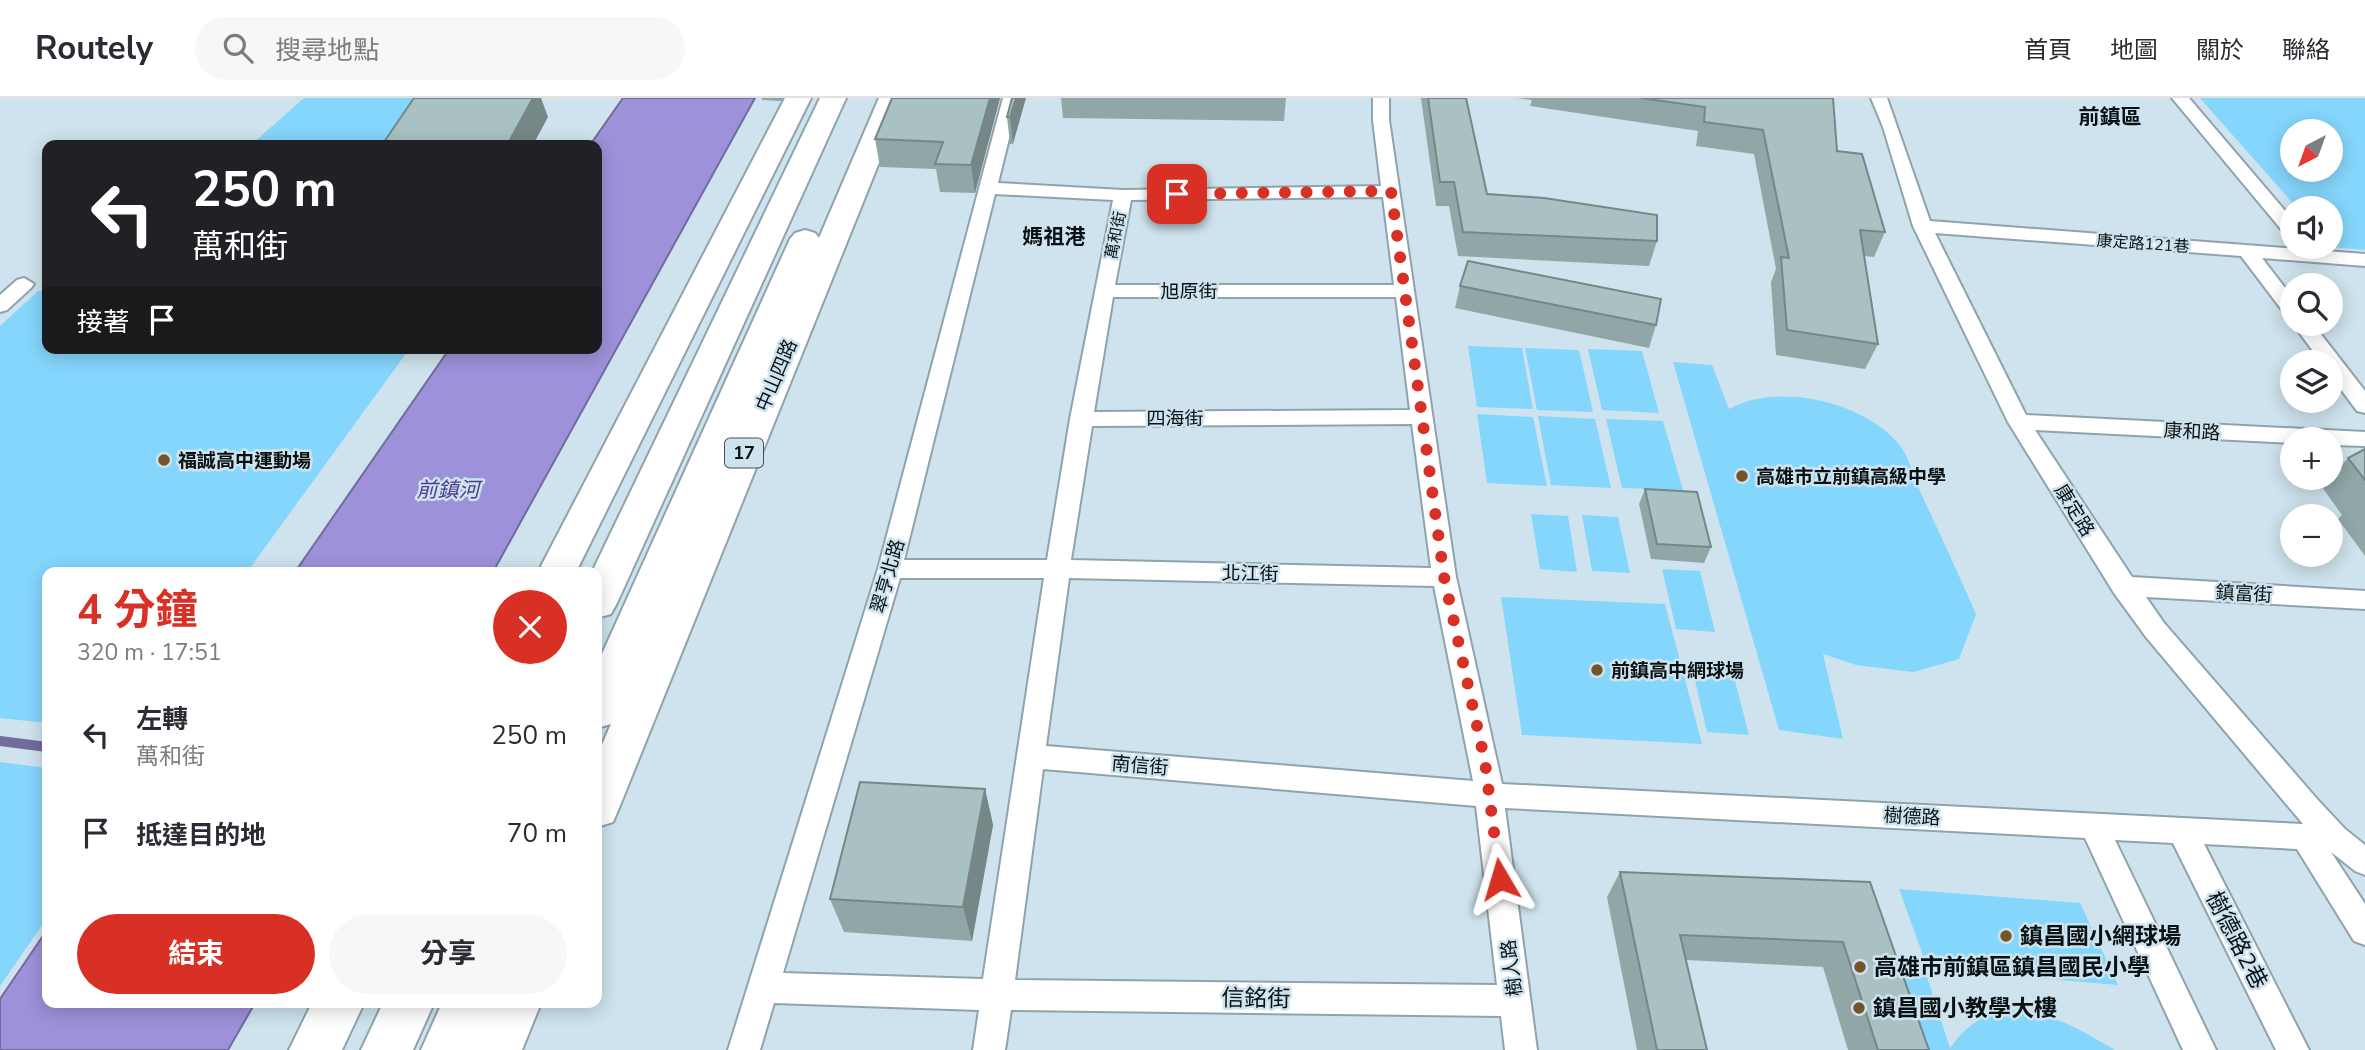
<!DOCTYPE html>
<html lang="zh-TW">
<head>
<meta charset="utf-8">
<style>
  :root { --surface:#fff; --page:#f7f7f7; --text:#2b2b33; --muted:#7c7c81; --line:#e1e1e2; --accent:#d93025 }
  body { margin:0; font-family:"Nunito Sans","Noto Sans TC",sans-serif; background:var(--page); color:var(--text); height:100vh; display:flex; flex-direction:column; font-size:26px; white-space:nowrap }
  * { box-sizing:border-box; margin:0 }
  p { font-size:23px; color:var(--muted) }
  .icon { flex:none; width:38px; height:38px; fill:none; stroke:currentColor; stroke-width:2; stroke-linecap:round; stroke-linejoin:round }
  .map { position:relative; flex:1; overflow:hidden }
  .details { position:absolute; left:42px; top:469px; width:560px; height:441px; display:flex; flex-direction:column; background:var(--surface); border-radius:14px; box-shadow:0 4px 18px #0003 }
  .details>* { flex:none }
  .banner { position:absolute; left:42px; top:42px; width:560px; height:214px; border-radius:14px; box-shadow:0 4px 18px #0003; background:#202124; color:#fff; overflow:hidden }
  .needle { width:46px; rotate:221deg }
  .buttons { position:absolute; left:2280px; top:21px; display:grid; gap:14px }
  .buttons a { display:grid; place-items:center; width:63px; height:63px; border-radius:50%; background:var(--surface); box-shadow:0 4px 18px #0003; font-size:35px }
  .pin { position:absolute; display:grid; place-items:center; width:60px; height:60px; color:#fff; margin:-30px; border-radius:14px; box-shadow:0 4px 10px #0006 }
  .me { position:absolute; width:77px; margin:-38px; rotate:353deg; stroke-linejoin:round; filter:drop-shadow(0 0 5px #0008) }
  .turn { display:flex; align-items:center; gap:24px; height:147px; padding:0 35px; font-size:32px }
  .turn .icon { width:91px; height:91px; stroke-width:2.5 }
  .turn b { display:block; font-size:49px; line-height:60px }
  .then { display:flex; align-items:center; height:66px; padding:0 35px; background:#0003; gap:14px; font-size:26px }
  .round { display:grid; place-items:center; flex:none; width:74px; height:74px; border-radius:37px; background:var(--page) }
  .headline { display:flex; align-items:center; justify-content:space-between; height:119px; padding:0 35px }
  h1 { font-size:42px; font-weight:700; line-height:52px; color:var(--accent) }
  .primary-button { display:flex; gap:14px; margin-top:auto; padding:14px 35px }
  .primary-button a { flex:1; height:80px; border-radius:42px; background:var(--accent); color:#fff; font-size:28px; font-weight:700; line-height:80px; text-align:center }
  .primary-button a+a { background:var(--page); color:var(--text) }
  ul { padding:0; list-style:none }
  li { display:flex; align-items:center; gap:21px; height:98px; padding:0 35px }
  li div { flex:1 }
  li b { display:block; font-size:26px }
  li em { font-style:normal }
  header { display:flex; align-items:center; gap:42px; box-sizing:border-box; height:98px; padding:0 35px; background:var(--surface); border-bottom:2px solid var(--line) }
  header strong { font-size:33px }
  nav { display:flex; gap:38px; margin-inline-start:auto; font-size:24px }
  .search { width:490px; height:63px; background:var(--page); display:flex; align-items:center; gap:18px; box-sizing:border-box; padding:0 24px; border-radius:38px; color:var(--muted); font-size:26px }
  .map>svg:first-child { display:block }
  .green { fill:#85d6fc; fill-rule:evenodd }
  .water { fill:#9d91d9; stroke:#716b9e; stroke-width:2 }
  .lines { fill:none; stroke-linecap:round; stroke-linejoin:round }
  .stream { stroke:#716b9e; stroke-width:10 }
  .minor-casing { stroke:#8fa3ad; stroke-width:4 }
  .primary-casing { stroke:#8fa3ad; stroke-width:4 }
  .minor { fill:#fff; fill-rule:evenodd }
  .primary { fill:#fff; fill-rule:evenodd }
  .wall { fill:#91a6a7 }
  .shaded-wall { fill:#768788 }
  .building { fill:#a9c1c2; stroke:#768788; stroke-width:2 }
  .route { stroke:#d93025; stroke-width:12; stroke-dasharray:0 21.6 }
  .poi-dot { fill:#74552a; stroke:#cee3ed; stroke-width:2.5 }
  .labels { text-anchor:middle; stroke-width:5; stroke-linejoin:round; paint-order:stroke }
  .far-street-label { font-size:16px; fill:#0a1114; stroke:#cee3ed }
  .shield { fill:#cee3ed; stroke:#455055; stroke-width:2 }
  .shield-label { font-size:18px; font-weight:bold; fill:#0a1114 }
  .street-label { font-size:19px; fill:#0a1114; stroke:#cee3ed }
  .poi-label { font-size:19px; font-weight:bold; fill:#0a1114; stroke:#cee3ed; text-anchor:start }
  .far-district-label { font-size:21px; font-weight:bold; fill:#0a1114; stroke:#cee3ed }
  .water-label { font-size:21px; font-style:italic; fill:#513b91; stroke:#cee3ed }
  .near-poi-label { font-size:23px; font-weight:bold; fill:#0a1114; stroke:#cee3ed; text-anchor:start }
  .near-street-label { font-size:23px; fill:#0a1114; stroke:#cee3ed }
</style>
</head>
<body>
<header>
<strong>Routely</strong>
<div class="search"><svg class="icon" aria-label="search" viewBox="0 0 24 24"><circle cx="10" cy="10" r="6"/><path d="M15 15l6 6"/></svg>搜尋地點</div>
<nav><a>首頁</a><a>地圖</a><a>關於</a><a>聯絡</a></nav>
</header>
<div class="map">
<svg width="2365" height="952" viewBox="0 0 2365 952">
  <rect width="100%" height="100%" fill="#cee3ed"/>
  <path class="green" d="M304 0H448L406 47H251Z
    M2200 0H2365V152L2331 149V110H2297ZM2292 33H2331V72H2292Z
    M38 193H47V250H410L247 474H47V625L0 620V228Z
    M1468 248 1522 250 1533 311 1477 309Z
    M1525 250 1579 252 1593 314 1537 312Z
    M1588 251 1642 253 1659 315 1602 312Z
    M1673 264 1712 267 1729 311C1777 284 1861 303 1897 344 1908 356 1914 378 1920 393 1939 434 1958 475 1976 516L1959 561 1913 574 1856 567 1823 556 1843 641 1779 632Z
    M1477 316 1533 319 1547 388 1487 385Z
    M1538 318 1595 321 1611 390 1551 387Z
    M1606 321 1663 323 1683 392 1622 390Z
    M1531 416 1568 418 1577 474 1540 471Z
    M1582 417 1618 419 1630 475 1592 473Z
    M1662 471 1700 473 1715 534 1676 531Z
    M1501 499 1665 506 1702 646 1522 637Z
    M1691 566 1731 568 1749 637 1707 634Z
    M0 664 47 670V820L0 888Z
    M1899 791 2080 805 2118 887 1928 871Z
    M1894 871 1926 876 1950 950C1996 884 2060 919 2115 952H1923Z"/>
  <path class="water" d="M623 0H755L493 474H295L450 250H597V47H590Z
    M47 832V905H255L228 952H0V901Z"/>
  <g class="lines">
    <path class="stream" d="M0 643 47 649"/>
    <defs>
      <path id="minor" d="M1003 0H1019L998 85 1123 92 1381 88 1373 22V0H1389V22L1456 479 1502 686 2303 726 2146 539 2114 495 2008 324 1913 128 1883 29 1871 0H1887L1930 123 2365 156V168L2262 160 2292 199V218L2285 216 2241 158 1935 135 2026 317 2365 334V348L2331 347V341H2292V345L2035 332 2132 479 2365 493V511L2146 499 2164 525 2317 701 2345 731 2365 747V777L2355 773 2331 754 2365 806V847L2354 843 2297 751 2204 746 2309 952H2276L2173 745 2115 742 2216 952H2183L2085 740 1505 710 1537 952H1505L1501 918 1011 912 1005 952H973L979 912 774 905 760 952H728L878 471ZM995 96 1113 102 1070 321 1047 462H904ZM1383 99 1394 187H1115L1131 102ZM1113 199H1396L1410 312 1094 314ZM1412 326 1431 470 1071 462 1092 328ZM900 480H1044L983 881 783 875ZM1069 480 1434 488 1473 683 1046 648ZM1043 671 1476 708 1497 887 1015 882Z
        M2172 0H2189L2292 121V137L2285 136Z
        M24 180 34 186 31 190 7 212 0 214V197L17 182Z
        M2293 226H2313L2365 293V315L2357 313 2331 278V264H2321Z"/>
      <path id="primary" d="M785 0H811L576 474H538Z
        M820 0H846L617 505 611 516 597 520V474H592Z
        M879 0H905L619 710 613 724 597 729V658L611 626 597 630V567L790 141 795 135 805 132 815 135 819 140Z
        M312 905H364L342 952H289Z
        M383 905H434L413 952H361Z
        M442 905H541L522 952H421Z"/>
    </defs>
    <use href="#minor" class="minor-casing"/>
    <use href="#primary" class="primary-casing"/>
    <use href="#minor" class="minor"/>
    <use href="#primary" class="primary"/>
  </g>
  <path class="wall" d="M762 0H783L781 3 762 2Z
    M892 0H1000L975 95 940 94 936 71 880 69 875 41Z
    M1012 0 1013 46H1010L1007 19Z
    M1061 0H1286L1284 23 1063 20Z
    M1421 0H1466L1487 96 1657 143 1649 168 1458 158 1449 108H1436Z
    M1517 0H1833L1837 53 1885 134 1874 159 1864 158 1878 246 1865 271 1776 257 1771 184 1776 171 1754 56 1696 48 1698 33 1530 8 1532 2Z
    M1460 188 1656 227 1649 250 1455 210Z
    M2365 351V458L2338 421 2342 417 2322 389 2348 360Z
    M1645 391 1711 449 1704 465 1651 461 1639 406Z
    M985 691 993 727 972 843 844 834 830 801Z
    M1620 774 1870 784 1929 952H1848L1823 869 1686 862 1707 952H1637L1607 799Z"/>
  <path class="shaded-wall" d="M533 0H541L548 19 533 47H507Z
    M990 0H1000L975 95 971 67Z
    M1016 0H1026L1013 46 1010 19Z
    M985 691 993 727 972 843 963 809Z"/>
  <path class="building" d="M414 0H533L507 47H382Z
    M892 0H990L971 67 935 66 943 44 875 41Z
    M1012 0H1016L1010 19H1007Z
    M1428 0H1466L1487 96 1544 100 1657 117V143L1463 134 1454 84H1440Z
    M1641 0H1833L1837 53 1862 56 1885 134 1860 132 1878 246 1787 232 1781 159 1789 160 1763 32 1704 24 1705 9Z
    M1468 163 1661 201 1656 227 1460 188Z
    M2365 351V382L2348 360Z
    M1645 391 1697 394 1711 449 1657 446Z
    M860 684 985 691 963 809 830 801Z
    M1620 774 1870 784 1929 952H1878L1843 844 1680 837 1707 952H1657Z"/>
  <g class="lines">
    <path class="route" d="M1177 96 1391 93 1444 479 1485 664 1500 781"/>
  </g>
  <g class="poi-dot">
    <circle cx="164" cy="362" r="7"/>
    <circle cx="1742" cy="378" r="7"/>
    <circle cx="1597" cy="572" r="7"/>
    <circle cx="2006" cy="838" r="7"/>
    <circle cx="1860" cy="869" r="7"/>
    <circle cx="1859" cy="910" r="7"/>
  </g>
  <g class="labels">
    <g class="far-street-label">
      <text transform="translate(1115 137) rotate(-79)" y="6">萬和街</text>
      <text transform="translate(2143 145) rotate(4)" y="6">康定路121巷</text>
    </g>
    <rect class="shield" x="725" y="340.5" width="38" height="29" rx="5"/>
    <g class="shield-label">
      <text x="744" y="361">17</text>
    </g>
    <g class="street-label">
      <text x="1189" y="200">旭原街</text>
      <text transform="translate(776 277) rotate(-67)" y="7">中山四路</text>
      <text x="1175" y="327">四海街</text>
      <text transform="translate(2192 333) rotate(3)" y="7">康和路</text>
      <text transform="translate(2075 412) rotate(58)" y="7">康定路</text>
      <text transform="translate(1250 475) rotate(1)" y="7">北江街</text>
      <text transform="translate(887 478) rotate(-74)" y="7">翠亨北路</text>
      <text transform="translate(2244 495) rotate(3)" y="7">鎮富街</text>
      <text transform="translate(1140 667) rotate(5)" y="7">南信街</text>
      <text transform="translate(1912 718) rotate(3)" y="7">樹德路</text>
      <text transform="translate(1511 870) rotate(-97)" y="7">樹人路</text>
    </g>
    <g class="poi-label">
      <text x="178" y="369">福誠高中運動場</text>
      <text x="1756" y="385">高雄市立前鎮高級中學</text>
      <text x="1611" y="579">前鎮高中網球場</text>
    </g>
    <g class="far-district-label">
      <text x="2110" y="26">前鎮區</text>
      <text x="1054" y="146">媽祖港</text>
    </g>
    <g class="water-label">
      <text x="448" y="399">前鎮河</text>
    </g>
    <g class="near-poi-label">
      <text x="2020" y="846">鎮昌國小網球場</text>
      <text x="1874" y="877">高雄市前鎮區鎮昌國民小學</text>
      <text x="1873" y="918">鎮昌國小教學大樓</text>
    </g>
    <g class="near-street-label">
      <text transform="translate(2237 842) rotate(63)" y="8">樹德路2巷</text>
      <text transform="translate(1256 900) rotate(1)" y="8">信銘街</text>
    </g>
  </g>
</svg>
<div class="buttons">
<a><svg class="needle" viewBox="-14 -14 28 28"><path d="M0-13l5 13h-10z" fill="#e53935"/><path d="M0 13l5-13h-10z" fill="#7c7c81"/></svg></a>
<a><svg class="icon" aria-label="sound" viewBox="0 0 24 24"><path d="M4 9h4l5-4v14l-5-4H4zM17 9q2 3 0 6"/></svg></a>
<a><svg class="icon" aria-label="search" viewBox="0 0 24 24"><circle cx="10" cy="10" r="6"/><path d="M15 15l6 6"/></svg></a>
<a><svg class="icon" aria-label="layers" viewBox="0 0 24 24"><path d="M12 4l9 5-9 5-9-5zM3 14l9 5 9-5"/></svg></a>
<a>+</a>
<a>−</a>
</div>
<div class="pin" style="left:1177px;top:96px;background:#d93025"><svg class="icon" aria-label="arrive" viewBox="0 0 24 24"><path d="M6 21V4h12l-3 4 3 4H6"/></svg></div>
<svg class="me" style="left:1500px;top:781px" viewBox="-20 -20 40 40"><path d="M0-17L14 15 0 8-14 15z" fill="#d93025" stroke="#fff" stroke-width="4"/></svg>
<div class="banner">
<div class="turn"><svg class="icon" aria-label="left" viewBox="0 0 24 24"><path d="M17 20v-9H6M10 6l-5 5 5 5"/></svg><div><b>250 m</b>萬和街</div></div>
<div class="then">接著<svg class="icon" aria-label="arrive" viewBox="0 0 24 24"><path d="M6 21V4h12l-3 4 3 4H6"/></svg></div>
</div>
<section class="details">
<div class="headline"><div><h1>4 分鐘</h1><p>320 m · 17:51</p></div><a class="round" style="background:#d93025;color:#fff"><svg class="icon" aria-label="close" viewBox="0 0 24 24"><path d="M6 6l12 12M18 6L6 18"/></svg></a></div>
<ul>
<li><svg class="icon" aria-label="left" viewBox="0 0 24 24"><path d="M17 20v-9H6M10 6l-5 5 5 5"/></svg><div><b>左轉</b><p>萬和街</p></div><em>250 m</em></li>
<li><svg class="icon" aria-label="arrive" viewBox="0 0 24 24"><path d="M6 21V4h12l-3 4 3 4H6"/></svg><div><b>抵達目的地</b></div><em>70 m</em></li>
</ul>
<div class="primary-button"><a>結束</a><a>分享</a></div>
</section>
</div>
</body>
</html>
